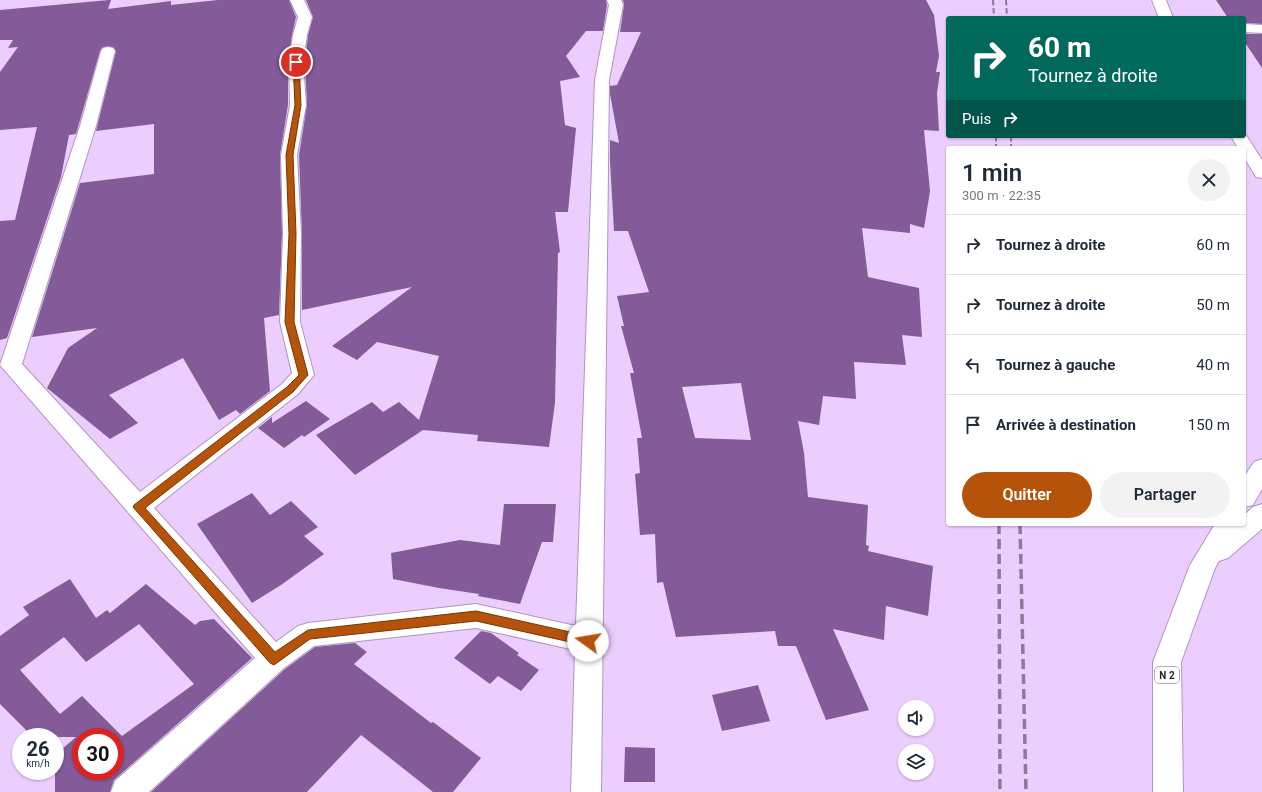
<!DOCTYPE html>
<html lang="fr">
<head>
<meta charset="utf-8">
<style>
  :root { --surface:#fff; --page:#f2f2f3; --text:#1f2937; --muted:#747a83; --line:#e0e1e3; --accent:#b45309 }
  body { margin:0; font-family:Roboto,sans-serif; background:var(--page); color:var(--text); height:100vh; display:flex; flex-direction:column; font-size:15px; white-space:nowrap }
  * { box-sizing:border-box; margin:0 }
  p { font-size:13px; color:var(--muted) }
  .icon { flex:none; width:22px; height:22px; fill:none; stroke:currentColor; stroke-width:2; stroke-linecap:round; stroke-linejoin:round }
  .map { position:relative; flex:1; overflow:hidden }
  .drawer { position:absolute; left:946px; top:146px; width:300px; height:380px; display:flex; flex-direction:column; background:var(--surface); border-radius:4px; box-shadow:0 1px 3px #0004 }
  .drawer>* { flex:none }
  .banner { position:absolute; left:946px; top:16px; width:300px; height:122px; border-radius:4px; box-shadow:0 1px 3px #0004; background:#00695c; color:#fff; overflow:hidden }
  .controls { position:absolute; left:898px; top:700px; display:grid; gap:8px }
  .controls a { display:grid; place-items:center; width:36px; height:36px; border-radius:50%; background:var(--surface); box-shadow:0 1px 3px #0004; font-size:20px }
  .speed { position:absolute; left:12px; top:728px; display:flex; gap:8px; font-size:20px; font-weight:700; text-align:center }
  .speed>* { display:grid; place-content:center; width:52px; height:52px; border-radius:50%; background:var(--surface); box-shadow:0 1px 3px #0004; line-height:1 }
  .speed small { font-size:10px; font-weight:400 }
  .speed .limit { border:6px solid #d22; background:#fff; color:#111 }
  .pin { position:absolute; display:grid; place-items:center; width:34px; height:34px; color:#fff; margin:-17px; border:2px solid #fff; border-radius:50%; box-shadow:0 1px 4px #0007 }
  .me { position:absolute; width:44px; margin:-22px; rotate:283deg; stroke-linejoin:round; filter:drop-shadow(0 0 3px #0008) }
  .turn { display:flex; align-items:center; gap:14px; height:84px; padding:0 16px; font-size:18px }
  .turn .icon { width:52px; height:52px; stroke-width:2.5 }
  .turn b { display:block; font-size:28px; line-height:34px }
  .then { display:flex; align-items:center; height:38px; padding:0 16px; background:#0003; gap:8px; font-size:15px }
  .round { display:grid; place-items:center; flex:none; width:42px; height:42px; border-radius:21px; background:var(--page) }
  .head { display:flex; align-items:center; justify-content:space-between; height:68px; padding:0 16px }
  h1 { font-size:24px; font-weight:600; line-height:30px }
  .cta { display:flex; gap:8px; margin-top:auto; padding:8px 16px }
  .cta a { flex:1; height:46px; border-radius:24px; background:var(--accent); color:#fff; font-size:16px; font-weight:600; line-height:46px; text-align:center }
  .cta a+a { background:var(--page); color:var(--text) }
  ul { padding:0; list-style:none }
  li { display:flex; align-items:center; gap:12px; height:60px; padding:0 16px; border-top:1px solid var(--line) }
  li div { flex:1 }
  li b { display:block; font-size:15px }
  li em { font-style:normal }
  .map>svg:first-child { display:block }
  .building { fill:#825b98; fill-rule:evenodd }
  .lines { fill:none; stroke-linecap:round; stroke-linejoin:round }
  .minor-casing { stroke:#b094c1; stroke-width:2 }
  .major-casing { stroke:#b094c1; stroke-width:2 }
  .minor { fill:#fff; fill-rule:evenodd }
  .major { fill:#fff; fill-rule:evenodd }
  .rail-far1 { stroke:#8e799a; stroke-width:2; stroke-dasharray:5.5 2.5; stroke-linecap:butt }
  .rail { stroke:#8e799a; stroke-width:3.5; stroke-dasharray:10 5; stroke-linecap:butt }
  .route { fill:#b45309; stroke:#753606 }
  .labels { text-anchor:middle; stroke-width:4; stroke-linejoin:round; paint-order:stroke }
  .shield { fill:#fcfcfc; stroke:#69616e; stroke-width:1 }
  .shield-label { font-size:10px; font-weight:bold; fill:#2a1f31 }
</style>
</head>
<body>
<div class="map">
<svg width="1262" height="792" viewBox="0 0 1262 792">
  <rect width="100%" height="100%" fill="#eccefe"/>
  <path class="building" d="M109 0H111L108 9 171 1V5L218 0H289L296 17 292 35 288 62V105L280 155 282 234 279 315 264 318 270 391 240 414 236 410 219 420 183 358 109 395 138 423 110 439 47 388 68 348 97 328 32 337 80 183 154 174V124L96 131 116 51 113 47H103L100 51 76 134 69 135 61 177 7 338 0 340V221L15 220 37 127 0 130V72L18 47 8 48 13 40H0V10Z
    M306 0H606L607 5 603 31H586L566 56 580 77 560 81 565 125 576 128 568 212H555L560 252 558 253 555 403 549 447 477 441 478 435 423 430 355 475 316 435 372 402 383 412 399 402 419 420 439 356 377 342 357 360 332 346 412 287 302 310V234L299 155 307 105 305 62 308 35 313 17Z
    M623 0H926L934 15 939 56 936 72H940L937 93 939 131 924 130 930 191 924 228 910 224V233L862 228 868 277 919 288 922 337 902 335 906 365 854 362 856 399 823 396 819 425 798 421 804 453 808 497 868 505 866 545 869 546 868 551 933 566 928 616 886 606 884 640 833 629 869 710 826 720 796 646H778L775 631 676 637 663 582 657 583 655 534 640 535 635 474 640 473 637 438H642L630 373H634L621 326H624L617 296 649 292 628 231H614L610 161V140L619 143 610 94V86L617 85 641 32H620L624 5ZM741 383 751 440 695 438 682 387Z
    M1216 0H1262V24L1244 23V18H1228Z
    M1244 34H1262V68L1244 41Z
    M306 401 330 419 304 437 302 435 284 448 258 428 272 417V423Z
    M252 493 270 515 291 501 318 527 304 536 324 554 281 585 252 603 197 524Z
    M504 504H556L553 542H542L520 604 478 596 479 594 439 588 393 579 391 553 460 540 500 545Z
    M70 579 96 618 107 610 110 613 146 584 195 625 200 621 214 619 252 658 114 780 110 792H55V755L76 737H31L32 736 0 704V636L29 615 23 607ZM139 624 194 684 122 736 82 696 60 714 20 670 64 637 86 662ZM81 737H115V771H81Z
    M481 631 491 633 519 653 517 655 539 670 521 691 498 676 490 684 454 658Z
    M355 643 367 652 354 664 431 723 433 722 481 758 453 792H433L361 735 307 792H151L285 669 315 647Z
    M758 685 770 721 722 731 712 695Z
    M625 747 655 748V782H624Z"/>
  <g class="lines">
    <defs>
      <path id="minor" d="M290 0H304L312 17 307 35 303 62 306 105 297 155 301 234 300 322 314 375 298 394 154 508 276 642 298 626 308 623 476 604 576 626 595 80 609 5 607 0H621L623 5 609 80 601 792H571L575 650 476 628 314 646 284 668 149 792H111L115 781 255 658 0 365 80 126 101 51 103 48 108 47 113 48 115 51 96 126 22 364 140 492 282 384 292 373 280 322 283 234 281 155 290 105 289 62 293 35 298 17Z
        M1244 24 1262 25V33L1244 32Z"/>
      <path id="major" d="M1152 0H1166L1173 18H1159Z
        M1244 132 1262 160V178L1256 177 1244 157V148H1238L1231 136H1244Z
        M1262 459V489L1253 505 1244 507V477L1254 462Z
        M1262 504V529L1228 558 1219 561 1215 568 1181 662 1183 792H1153V662L1190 565 1215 524H1244V515L1253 507Z"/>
    </defs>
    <use href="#minor" class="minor-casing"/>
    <use href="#major" class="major-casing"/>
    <use href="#minor" class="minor"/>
    <use href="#major" class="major"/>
    <path class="rail-far1" d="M993 0 994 18
      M1006 0 1007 18
      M996 136V148
      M1011 136V148"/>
    <path class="rail" d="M999 524 1000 792
      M1020 524 1026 792"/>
  </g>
  <path class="route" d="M296 60 299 62 301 105 293 155 296 234 294 322 308 375 293 392 145 508 275 652 308 630 476 611 588 636 592 638 594 641 592 645 588 646 476 621 310 639 274 665 270 663 133 507 134 505 287 387 299 375 285 322 289 234 286 155 295 105 293 62Z"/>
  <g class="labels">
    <rect class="shield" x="1155" y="667" width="24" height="16" rx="3"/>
    <g class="shield-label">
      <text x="1167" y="679">N 2</text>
    </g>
  </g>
</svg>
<div class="controls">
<a><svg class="icon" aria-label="sound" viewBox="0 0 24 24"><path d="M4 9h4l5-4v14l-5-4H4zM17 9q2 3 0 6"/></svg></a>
<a><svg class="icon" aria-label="layers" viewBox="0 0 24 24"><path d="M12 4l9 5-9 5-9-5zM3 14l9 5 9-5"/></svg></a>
</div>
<div class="speed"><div>26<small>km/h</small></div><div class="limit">30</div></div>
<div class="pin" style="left:296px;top:62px;background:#d93025"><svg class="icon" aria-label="arrive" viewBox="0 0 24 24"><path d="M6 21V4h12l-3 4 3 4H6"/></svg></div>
<svg class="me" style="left:588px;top:641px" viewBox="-20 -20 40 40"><circle r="19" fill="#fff"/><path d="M0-13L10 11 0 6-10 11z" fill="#b45309"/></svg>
<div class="banner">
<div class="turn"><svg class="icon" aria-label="right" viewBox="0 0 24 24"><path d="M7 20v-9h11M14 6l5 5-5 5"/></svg><div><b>60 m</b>Tournez à droite</div></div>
<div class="then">Puis<svg class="icon" aria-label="right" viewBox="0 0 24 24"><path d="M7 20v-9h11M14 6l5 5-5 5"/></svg></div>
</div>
<section class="drawer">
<div class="head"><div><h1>1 min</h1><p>300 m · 22:35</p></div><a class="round"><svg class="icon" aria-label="close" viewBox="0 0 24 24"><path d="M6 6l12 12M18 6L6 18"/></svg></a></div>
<ul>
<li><svg class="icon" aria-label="right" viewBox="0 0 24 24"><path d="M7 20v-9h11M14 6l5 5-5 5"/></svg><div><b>Tournez à droite</b></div><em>60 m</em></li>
<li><svg class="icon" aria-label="right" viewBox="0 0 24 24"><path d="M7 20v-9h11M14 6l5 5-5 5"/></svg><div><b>Tournez à droite</b></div><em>50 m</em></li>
<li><svg class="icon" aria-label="left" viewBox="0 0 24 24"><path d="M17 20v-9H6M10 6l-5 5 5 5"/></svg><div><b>Tournez à gauche</b></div><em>40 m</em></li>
<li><svg class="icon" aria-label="arrive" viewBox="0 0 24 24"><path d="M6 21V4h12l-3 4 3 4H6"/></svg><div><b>Arrivée à destination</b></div><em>150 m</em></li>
</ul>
<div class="cta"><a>Quitter</a><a>Partager</a></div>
</section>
</div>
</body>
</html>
